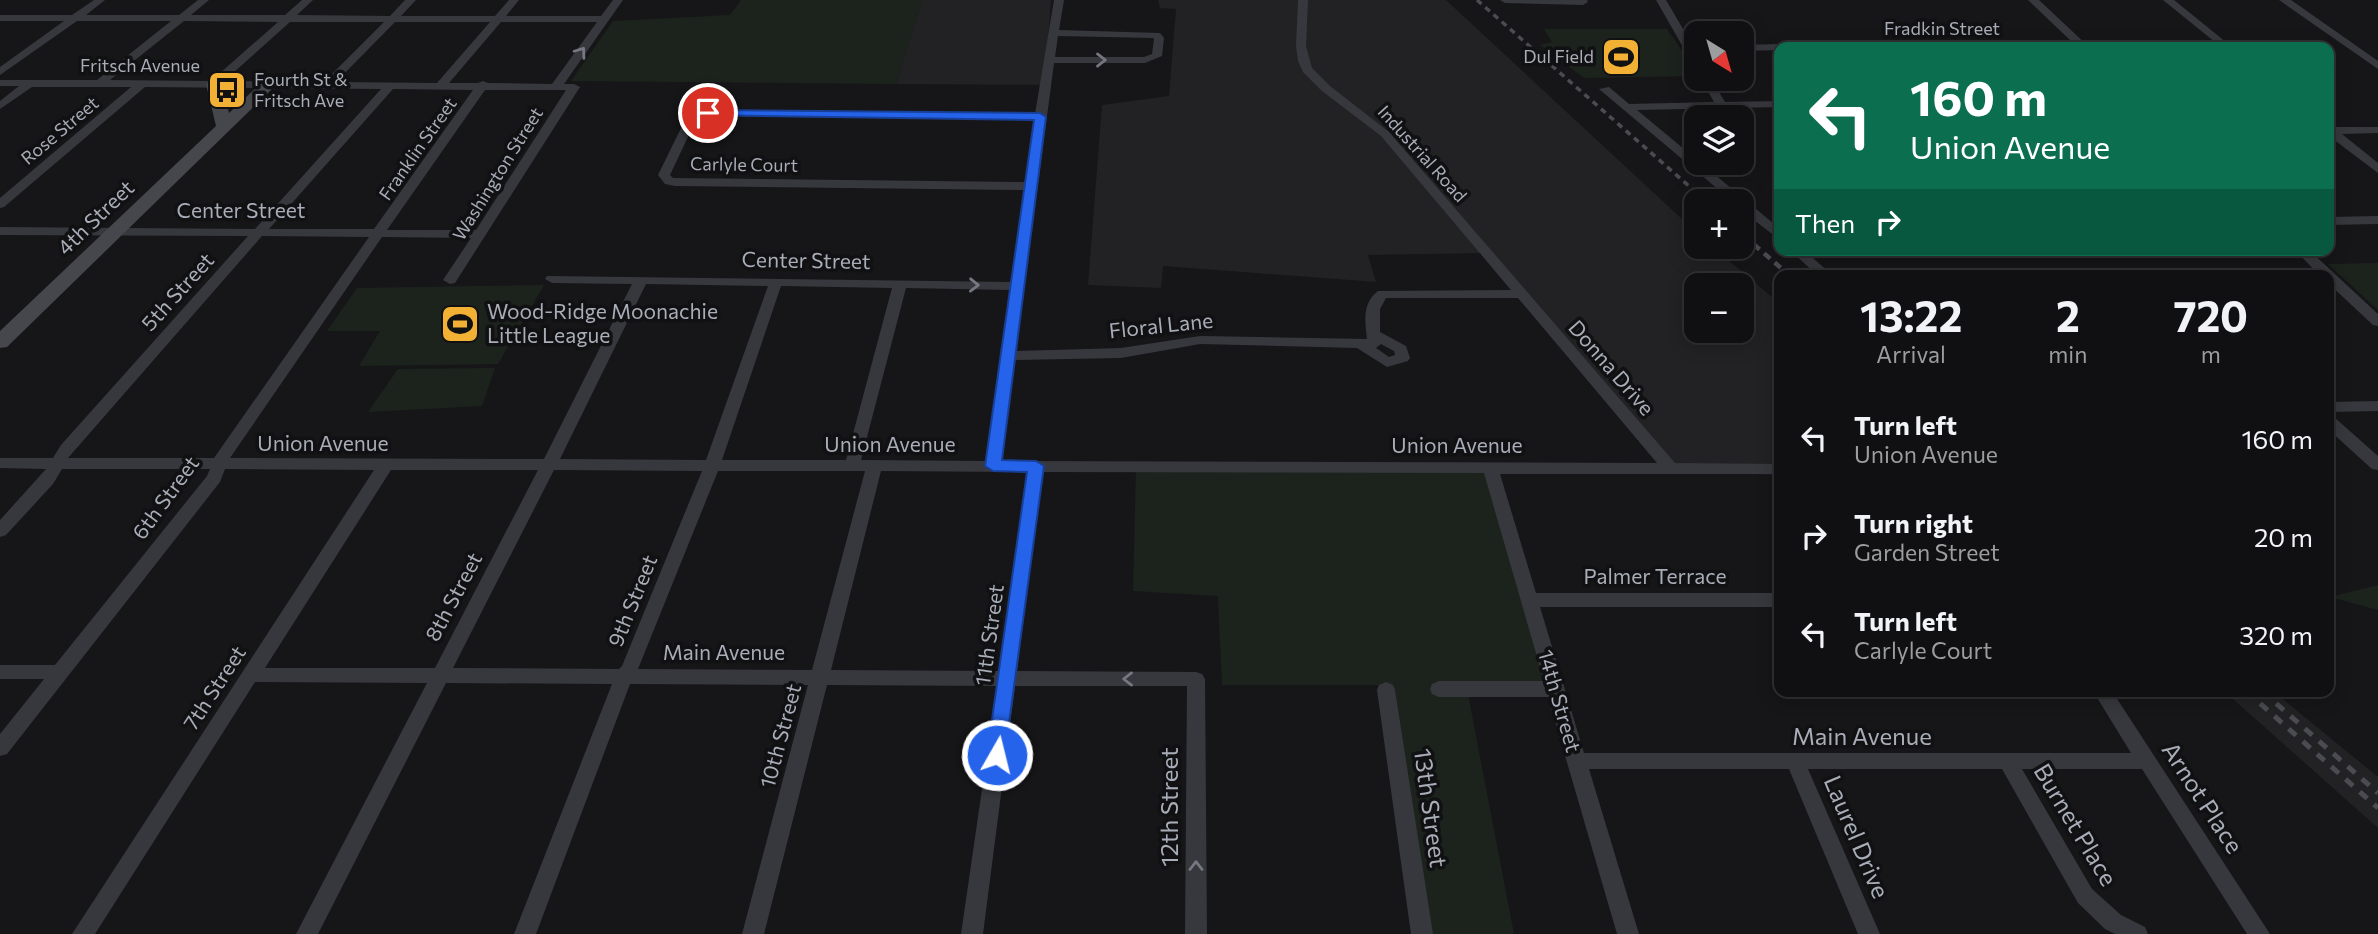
<!DOCTYPE html>
<html lang="en">
<head>
<meta charset="utf-8">
<style>
  :root { --surface:#101012; --page:#1e1e20; --text:#f1f3f6; --muted:#9c9d9f; --line:#303032 }
  body { margin:0; font-family:Commissioner,sans-serif; background:var(--page); color:var(--text); height:100vh; display:flex; flex-direction:column; font-size:26px; white-space:nowrap }
  * { box-sizing:border-box; margin:0 }
  p { font-size:23px; color:var(--muted) }
  .icon { flex:none; width:38px; height:38px; fill:none; stroke:currentColor; stroke-width:2; stroke-linecap:round; stroke-linejoin:round }
  .map { position:relative; flex:1; overflow:hidden }
  .panel { position:absolute; left:1774px; top:270px; width:560px; height:427px; display:flex; flex-direction:column; background:var(--surface); border-radius:14px; box-shadow:0 4px 18px #0003,0 0 0 2px var(--line) }
  .panel>* { flex:none }
  .top-card { position:absolute; left:1774px; top:42px; width:560px; height:214px; border-radius:14px; box-shadow:0 4px 18px #0003,0 0 0 2px var(--line); background:#0b6e4f; color:#fff; overflow:hidden }
  .needle { width:46px; rotate:143deg }
  .controls { position:absolute; left:1684px; top:21px; display:grid; gap:14px }
  .controls a { display:grid; place-items:center; width:70px; height:70px; border-radius:14px; background:var(--surface); box-shadow:0 4px 18px #0003,0 0 0 2px var(--line); font-size:35px }
  .pin { position:absolute; display:grid; place-items:center; width:60px; height:60px; color:#fff; margin:-30px; border:4px solid #fff; border-radius:50%; box-shadow:0 2px 7px #0007 }
  .me { position:absolute; width:77px; margin:-38px; rotate:8deg; stroke-linejoin:round; filter:drop-shadow(0 0 5px #0008) }
  .turn { display:flex; align-items:center; gap:24px; height:147px; padding:0 21px; font-size:32px }
  .turn .icon { width:91px; height:91px; stroke-width:2.5 }
  .turn b { display:block; font-size:49px; line-height:60px }
  .then { display:flex; align-items:center; height:66px; padding:0 21px; background:#0003; gap:14px; font-size:26px }
  .eta { display:flex; justify-content:space-evenly; align-items:center; height:119px; text-align:center }
  .eta b { font-size:42px; font-weight:700; line-height:49px }
  ul { padding:0; list-style:none }
  li { display:flex; align-items:center; gap:21px; height:98px; padding:0 21px }
  li div { flex:1 }
  li b { display:block; font-size:26px }
  li em { font-style:normal }
  .map>svg:first-child { display:block }
  .built { fill:#222225; fill-rule:evenodd }
  .green { fill:#1c231d }
  .lines { fill:none; stroke-linecap:round; stroke-linejoin:round }
  .street { fill:#37383d; fill-rule:evenodd }
  .secondary { fill:#45474d; fill-rule:evenodd }
  .rail-far2 { stroke:#4a4c52; stroke-width:3.5; stroke-dasharray:6 5; stroke-linecap:butt }
  .rail-far1 { stroke:#4a4c52; stroke-width:4.5; stroke-dasharray:8 6; stroke-linecap:butt }
  .rail { stroke:#4a4c52; stroke-width:5; stroke-dasharray:10 9; stroke-linecap:butt }
  .oneway { stroke:#757881 }
  .route { fill:#2563eb; stroke:#184099; stroke-width:2 }
  .labels { text-anchor:middle; stroke-width:7; stroke-linejoin:round; paint-order:stroke }
  .far-street-label { font-size:18px; fill:#a8adb8; stroke:#111113 }
  .far-poi-label { font-size:18px; fill:#a8adb8; stroke:#111113; text-anchor:end }
  .street-label { font-size:21px; fill:#a8adb8; stroke:#111113 }
  .poi-label { font-size:21px; fill:#a8adb8; stroke:#111113; text-anchor:start }
  .near-street-label { font-size:24px; fill:#a8adb8; stroke:#111113 }
</style>
</head>
<body>
<div class="map">
<svg width="2378" height="934" viewBox="0 0 2378 934">
  <rect width="100%" height="100%" fill="#161618"/>
  <path class="built" d="M922 0H1051L1045 85 896 84Z
    M1158 0H1446L1696 232V247H1713L1780 304V475L1671 471 1482 253 1368 255 1376 282 1163 266 1161 288 1088 285 1102 105 1169 96 1176 9 1160 8ZM1696 285H1741V331H1696Z
    M2224 691H2273L2378 777V828Z"/>
  <path class="green" d="M741 0H922L896 84 571 81 613 21 730 15Z
    M1544 29H1667L1696 71V76L1584 78 1540 45 1552 42Z
    M2378 263V310L2328 264Z
    M544 285 498 364 359 366 380 331H327L357 288Z
    M495 368 482 406 368 412 398 369Z
    M1136 469 1497 471 1556 693 1467 689 1514 934H1418L1389 685H1222L1218 596 1133 591Z
    M2378 585V610L2330 597Z"/>
  <g class="lines">
    <path class="street" d="M94 0H105L86 15H179L198 0H209L191 15H285L302 0H313L297 15 390 16 405 0H416L401 16H495L509 0H519L506 16H601L613 0H623L564 84H574L580 87 455 283 450 284 443 280 471 238 382 237 230 458 544 459 632 284 552 283 545 279 547 276 1011 282 1024 190 675 186 665 184 658 175 686 118 708 110 1035 114 1054 0H1064L1059 30 1160 33 1164 38 1162 56 1145 63H1054L1016 351 1121 348 1200 336 1367 339C1365 321 1362 303 1378 291L1511 290 1381 136 1322 91 1303 72 1298 61 1296 46 1298 0H1308L1306 46 1312 68 1330 86 1389 132 1675 463 1780 464V474H1500L1536 593H1780V607H1540L1584 753H2131L2093 691H2112L2270 934H2247L2142 769H2022L2092 889 2121 915 2145 927 2148 934H2115L2105 929 2078 903 2002 769H1808L1880 934H1858L1789 769H1589L1639 934H1617L1548 697H1439L1432 694 1430 689 1432 684 1439 681H1544L1484 473 1043 472 1017 671 1196 672 1202 674 1205 679 1207 934H1185L1187 686H1015L983 934H961L997 686 827 685 764 934H742L808 685 630 684 536 934H514L612 684 446 683 318 934H296L427 683 255 682 95 934H72L374 470 225 469 220 482 7 754 0 756V734L44 679H0V665H55L207 476 210 469H62L53 484 6 535 0 537V520L46 469 0 468V458H53L61 445 248 236 0 235V227L255 229 381 89 145 87 4 207 0 208V198L131 87H32L0 109V101L19 86H0V80H97L171 21H77L0 75V67L64 21H0V15H72ZM184 21 278 22 211 81 110 80ZM290 22H384L324 82 224 81ZM395 22H490L437 83 336 82ZM501 22H597L552 84 488 83 483 81 478 83H449ZM1058 36 1153 38 1154 39 1152 54 1144 57H1055ZM393 89 473 90 374 229H269ZM485 90H566L476 230H387ZM709 116 1034 120 1025 182 673 178 670 175 695 122ZM262 236 369 237 214 458H68ZM646 284 768 286 706 460 560 459ZM781 286 892 288 846 460H722ZM906 288 1010 290 986 461 861 460ZM1386 298H1518L1657 463 1002 461 1014 360 1121 358 1200 344 1357 348 1387 367 1408 361 1410 358 1406 346 1380 332V309ZM1381 344 1394 351 1395 355 1389 357 1376 348ZM391 470H538L435 668H265ZM554 470 702 471 622 666 619 669 453 668ZM718 471H865L812 670 638 669ZM881 471 1027 472 999 671 831 670Z
      M1500 0H1587L1588 2 1583 5 1505 3Z
      M1656 0H1666L1696 51V64L1691 61Z
      M2028 0H2039L2089 47H1798L1803 44 2072 42Z
      M2163 0H2174L2232 47H2221Z
      M2279 0H2291L2378 61V69Z
      M1741 45 1780 44 1785 47H1780V50L1741 51Z
      M1701 79H1711L1725 102 1780 101V107L1637 110 1696 159V163H1701L1780 229V240L1741 210V201H1732L1599 89 1609 87 1629 104 1714 102Z
      M2329 127H2378V133L2342 134 2378 163V173L2329 136Z
      M2378 216V224L2329 225V217Z
      M1790 250H1804L1832 275H1817Z
      M2295 250H2309L2378 314V326L2373 325 2329 284V275H2319Z
      M2378 401V411L2329 412V402Z
      M2329 416 2334 417 2378 456V470L2372 469 2329 430Z
      M1386 682 1393 685 1395 690 1433 934H1411L1377 690 1379 685Z"/>
    <path class="secondary" d="M214 79 222 84 229 113 262 82 268 80 276 85 7 347 0 348V331L216 126 206 84Z"/>
    <path class="rail-far2" d="M1477 0 1706 201
      M1741 233 1745 237"/>
    <path class="rail-far1" d="M1743 235 1789 275"/>
    <path class="rail" d="M2246 691 2378 808
      M2262 691 2378 793"/>
  </g>
  <defs><path id="oneway-chevron" d="M-2-3.5L2.5 0L-2 3.5" fill="none" stroke-width="1.6" stroke-linecap="round" stroke-linejoin="round" transform="scale(1.75)"/></defs>
  <g class="oneway">
    <use href="#oneway-chevron" transform="translate(581 52) rotate(-54)"/>
    <use href="#oneway-chevron" transform="translate(1101 60)"/>
    <use href="#oneway-chevron" transform="translate(974 285) rotate(1)"/>
    <use href="#oneway-chevron" transform="translate(1128 679) rotate(-180)"/>
    <use href="#oneway-chevron" transform="translate(1196 866) rotate(-90)"/>
  </g>
  <path class="route" d="M708 110 1040 113 1046 117 1002 460 1036 461 1044 466 1004 760 997 763 990 760 987 755 1027 472 993 471 985 466 1034 120 703 115 702 113Z"/>
  <defs>
    <symbol id="stadium-square" viewBox="-11 -11 22 22"><rect x="-9" y="-9" width="18" height="18" rx="4" fill="#f2b134" stroke="#111113"/><path d="M0-5a6.5 5 0 1 0 0 10a6.5 5 0 1 0 0-10ZM-3.5-1.8h7v3.6h-7Z" fill="#111"/></symbol>
    <symbol id="bus-square" viewBox="-11 -11 22 22"><rect x="-9" y="-9" width="18" height="18" rx="4" fill="#f2b134" stroke="#111113"/><path d="M-5-6H5V4H4V6H2V4H-2V6H-4V4H-5ZM-3.5-4V0h7V-4ZM-3.5 1.2v1.5H-2V1.2ZM2 1.2v1.5H3.5V1.2Z" fill="#111"/></symbol>
  </defs>
  <g fill-rule="evenodd">
    <use href="#stadium-square" x="1599" y="35" width="44" height="44"/>
    <use href="#bus-square" x="205" y="68" width="44" height="44"/>
    <use href="#stadium-square" x="438" y="302" width="44" height="44"/>
  </g>
  <g class="labels">
    <g class="far-street-label">
      <text x="1942" y="35">Fradkin Street</text>
      <text x="140" y="72">Fritsch Avenue</text>
      <text transform="translate(60 131) rotate(-40)" y="6">Rose Street</text>
      <text transform="translate(418 149) rotate(-55)" y="6">Franklin Street</text>
      <text transform="translate(1422 154) rotate(48)" y="6">Industrial Road</text>
      <text transform="translate(744 165) rotate(1)" y="6">Carlyle Court</text>
      <text transform="translate(498 174) rotate(-58)" y="6">Washington Street</text>
    </g>
    <g class="far-poi-label">
      <text x="1594" y="63">Dul Field</text>
      <text x="254" y="86" text-anchor="start">Fourth St &amp;<tspan x="254" dy="21">Fritsch Ave</tspan></text>
    </g>
    <g class="street-label">
      <text x="241" y="218">Center Street</text>
      <text transform="translate(96 218) rotate(-44)" y="7">4th Street</text>
      <text transform="translate(806 261) rotate(1)" y="7">Center Street</text>
      <text transform="translate(178 292) rotate(-48)" y="7">5th Street</text>
      <text transform="translate(1161 326) rotate(-6)" y="7">Floral Lane</text>
      <text transform="translate(1611 368) rotate(49)" y="7">Donna Drive</text>
      <text x="323" y="451">Union Avenue</text>
      <text x="890" y="452">Union Avenue</text>
      <text x="1457" y="453">Union Avenue</text>
      <text transform="translate(166 498) rotate(-54)" y="7">6th Street</text>
      <text x="1655" y="584">Palmer Terrace</text>
      <text transform="translate(454 597) rotate(-62)" y="7">8th Street</text>
      <text transform="translate(633 601) rotate(-68)" y="7">9th Street</text>
      <text transform="translate(990 635) rotate(-82)" y="7">11th Street</text>
      <text x="724" y="660">Main Avenue</text>
      <text transform="translate(215 688) rotate(-57)" y="7">7th Street</text>
      <text transform="translate(1559 701) rotate(74)" y="7">14th Street</text>
      <text transform="translate(781 736) rotate(-75)" y="7">10th Street</text>
    </g>
    <g class="poi-label">
      <text x="487" y="319">Wood-Ridge Moonachie<tspan x="487" dy="24">Little League</tspan></text>
    </g>
    <g class="near-street-label">
      <text x="1862" y="745">Main Avenue</text>
      <text transform="translate(2202 798) rotate(57)" y="8">Arnot Place</text>
      <text transform="translate(1170 807) rotate(-90)" y="8">12th Street</text>
      <text transform="translate(1430 808) rotate(82)" y="8">13th Street</text>
      <text transform="translate(2075 825) rotate(59)" y="8">Burnet Place</text>
      <text transform="translate(1856 837) rotate(67)" y="8">Laurel Drive</text>
    </g>
  </g>
</svg>
<div class="controls">
<a><svg class="needle" viewBox="-14 -14 28 28"><path d="M0-13l5 13h-10z" fill="#e53935"/><path d="M0 13l5-13h-10z" fill="#9c9d9f"/></svg></a>
<a><svg class="icon" aria-label="layers" viewBox="0 0 24 24"><path d="M12 4l9 5-9 5-9-5zM3 14l9 5 9-5"/></svg></a>
<a>+</a>
<a>−</a>
</div>
<div class="pin" style="left:708px;top:113px;background:#d93025"><svg class="icon" aria-label="arrive" viewBox="0 0 24 24"><path d="M6 21V4h12l-3 4 3 4H6"/></svg></div>
<svg class="me" style="left:997px;top:755px" viewBox="-20 -20 40 40"><circle r="17" fill="#2563eb" stroke="#fff" stroke-width="3"/><path d="M0-11L8 9 0 5-8 9z" fill="#fff"/></svg>
<div class="top-card">
<div class="turn"><svg class="icon" aria-label="left" viewBox="0 0 24 24"><path d="M17 20v-9H6M10 6l-5 5 5 5"/></svg><div><b>160 m</b>Union Avenue</div></div>
<div class="then">Then<svg class="icon" aria-label="right" viewBox="0 0 24 24"><path d="M7 20v-9h11M14 6l5 5-5 5"/></svg></div>
</div>
<section class="panel">
<div class="eta">
<div><b>13:22</b><p>Arrival</p></div>
<div><b>2</b><p>min</p></div>
<div><b>720</b><p>m</p></div>
</div>
<ul>
<li><svg class="icon" aria-label="left" viewBox="0 0 24 24"><path d="M17 20v-9H6M10 6l-5 5 5 5"/></svg><div><b>Turn left</b><p>Union Avenue</p></div><em>160 m</em></li>
<li><svg class="icon" aria-label="right" viewBox="0 0 24 24"><path d="M7 20v-9h11M14 6l5 5-5 5"/></svg><div><b>Turn right</b><p>Garden Street</p></div><em>20 m</em></li>
<li><svg class="icon" aria-label="left" viewBox="0 0 24 24"><path d="M17 20v-9H6M10 6l-5 5 5 5"/></svg><div><b>Turn left</b><p>Carlyle Court</p></div><em>320 m</em></li>
</ul>
</section>
</div>
</body>
</html>
